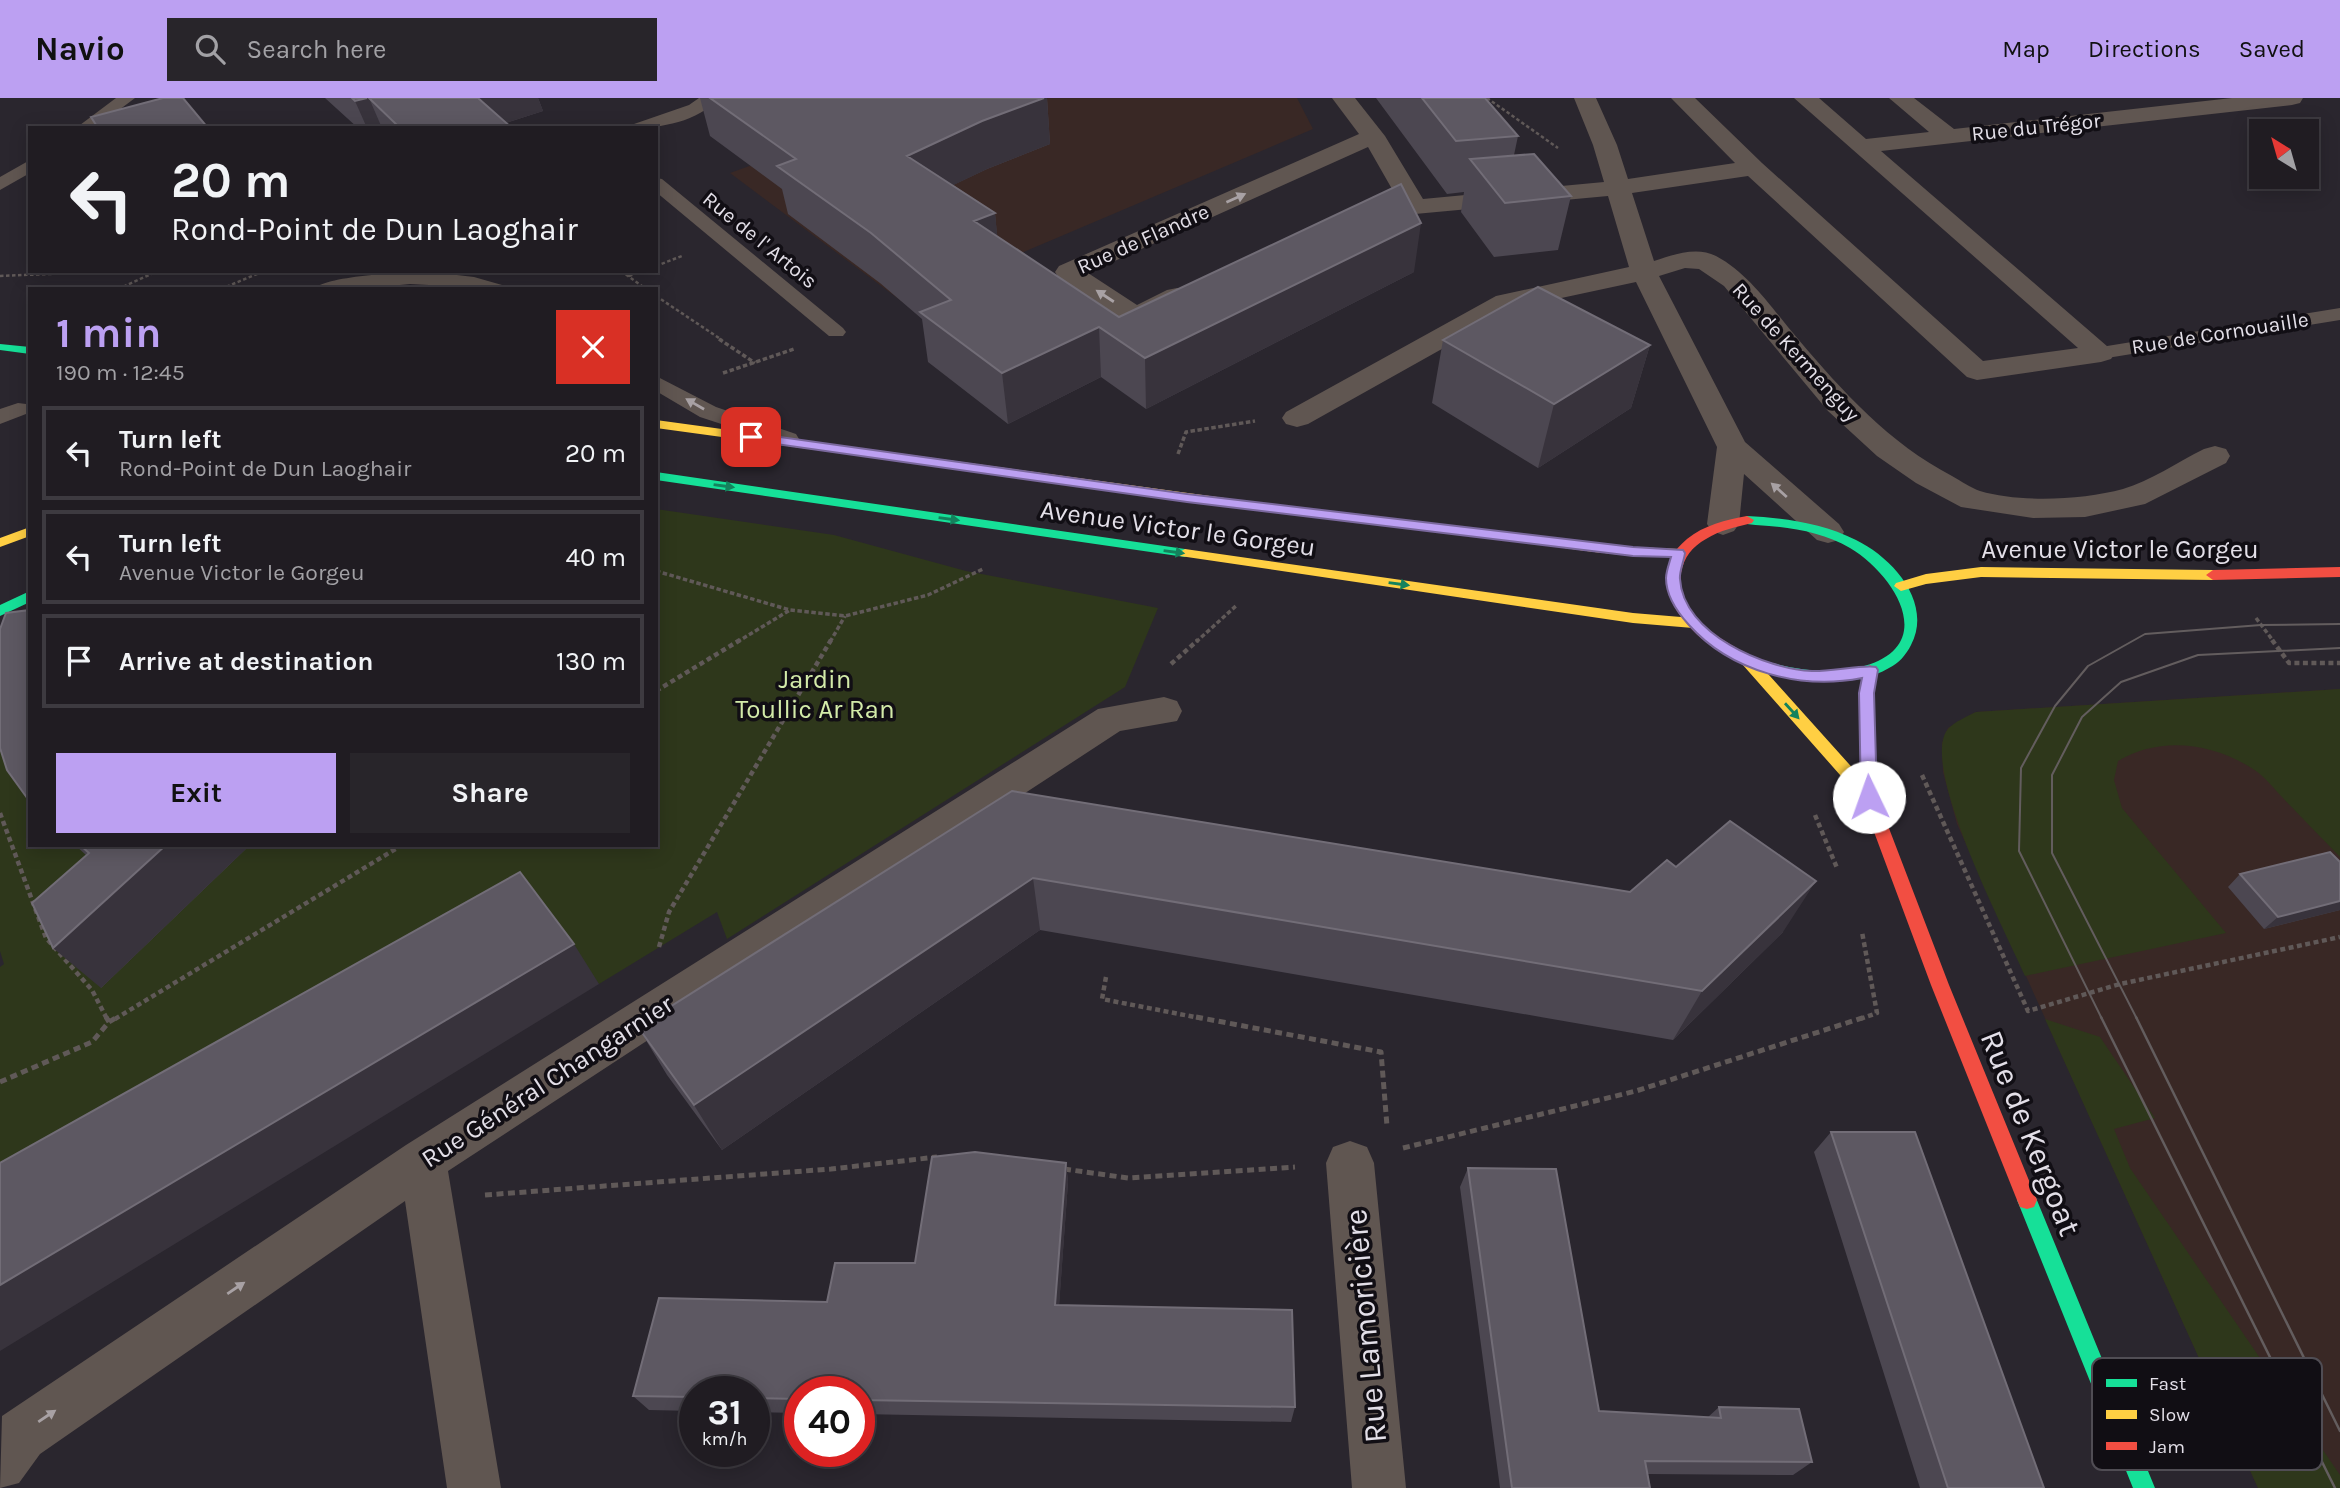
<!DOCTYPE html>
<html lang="en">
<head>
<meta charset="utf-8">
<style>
  :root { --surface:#201c22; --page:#28252a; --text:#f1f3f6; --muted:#a2a1a5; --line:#3d3a40; --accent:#bca0f2 }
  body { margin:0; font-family:Karla,sans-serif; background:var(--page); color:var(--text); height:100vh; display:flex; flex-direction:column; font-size:26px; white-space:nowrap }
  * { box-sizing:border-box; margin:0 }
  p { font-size:23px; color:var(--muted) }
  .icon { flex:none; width:38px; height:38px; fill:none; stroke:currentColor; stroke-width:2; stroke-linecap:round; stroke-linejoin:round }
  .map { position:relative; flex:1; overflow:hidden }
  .details { position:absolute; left:28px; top:189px; width:630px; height:560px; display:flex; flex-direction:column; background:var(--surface); border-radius:0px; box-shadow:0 4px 18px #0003,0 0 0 2px var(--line) }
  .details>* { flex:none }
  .hud { position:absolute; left:28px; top:28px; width:630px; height:147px; border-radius:0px; box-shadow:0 4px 18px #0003,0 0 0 2px var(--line); background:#201c22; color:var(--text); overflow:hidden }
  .needle { width:46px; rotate:323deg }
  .fabs { position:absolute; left:2249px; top:21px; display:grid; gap:14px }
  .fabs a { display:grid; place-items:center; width:70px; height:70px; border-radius:0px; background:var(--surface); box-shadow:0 4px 18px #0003,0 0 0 2px var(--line); font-size:35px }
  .speed { position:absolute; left:679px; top:1278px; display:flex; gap:14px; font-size:35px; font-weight:700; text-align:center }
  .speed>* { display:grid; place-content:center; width:91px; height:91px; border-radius:50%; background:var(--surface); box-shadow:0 4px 18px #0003,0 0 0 2px var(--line); line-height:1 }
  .speed small { font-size:18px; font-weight:400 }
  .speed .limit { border:10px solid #d22; background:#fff; color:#111 }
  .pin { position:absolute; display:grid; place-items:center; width:60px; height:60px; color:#fff; margin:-30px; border-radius:14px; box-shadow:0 4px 10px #0006 }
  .me { position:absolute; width:77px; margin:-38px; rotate:357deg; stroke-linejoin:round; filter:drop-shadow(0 0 5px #0008) }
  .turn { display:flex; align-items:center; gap:24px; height:147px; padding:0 28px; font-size:32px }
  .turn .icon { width:91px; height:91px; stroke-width:2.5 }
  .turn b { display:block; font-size:49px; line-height:60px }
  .round { display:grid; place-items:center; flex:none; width:74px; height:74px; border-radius:0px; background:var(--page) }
  .summary { display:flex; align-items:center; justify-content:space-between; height:119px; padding:0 28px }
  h1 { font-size:42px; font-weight:700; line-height:52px; color:var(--accent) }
  .cta { display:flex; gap:14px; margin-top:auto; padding:14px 28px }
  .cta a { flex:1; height:80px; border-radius:0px; background:var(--accent); color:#111; font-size:28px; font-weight:700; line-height:80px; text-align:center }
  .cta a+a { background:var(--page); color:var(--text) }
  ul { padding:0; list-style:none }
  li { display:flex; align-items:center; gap:21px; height:94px; margin:0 14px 10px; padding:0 14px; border:4px solid var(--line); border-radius:0px }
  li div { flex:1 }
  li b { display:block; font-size:26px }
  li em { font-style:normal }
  header { display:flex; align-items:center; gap:42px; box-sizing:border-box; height:98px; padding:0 35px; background:var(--accent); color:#111 }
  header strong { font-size:33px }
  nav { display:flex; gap:38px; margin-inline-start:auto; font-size:24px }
  .search { width:490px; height:63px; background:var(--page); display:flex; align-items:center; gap:18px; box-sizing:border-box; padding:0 24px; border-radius:0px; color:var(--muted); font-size:26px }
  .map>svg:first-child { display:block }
  .education { fill:#392825 }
  .green { fill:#2e371b }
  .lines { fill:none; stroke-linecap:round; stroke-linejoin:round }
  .path-far3 { stroke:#605958; stroke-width:2.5; stroke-dasharray:3.5 2.5; stroke-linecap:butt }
  .path-far2 { stroke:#605958; stroke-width:3.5; stroke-dasharray:4.5 2.5; stroke-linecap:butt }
  .path-far1 { stroke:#605958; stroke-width:4.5; stroke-dasharray:5 3.5; stroke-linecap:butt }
  .path { stroke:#605958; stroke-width:5; stroke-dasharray:7 4.5; stroke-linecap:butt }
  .lane { fill:#605651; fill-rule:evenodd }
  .street { fill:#605651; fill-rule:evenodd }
  .fast { fill:#16e098; fill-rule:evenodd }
  .slow { fill:#ffcf43; fill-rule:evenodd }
  .jam { fill:#f24e42; fill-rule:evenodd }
  .tram-far1 { stroke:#635d5e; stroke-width:2 }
  .tram { stroke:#635d5e; stroke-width:2.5 }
  .wall { fill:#4c4751 }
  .shaded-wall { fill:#38333c }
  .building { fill:#5d5862; stroke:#726d77; stroke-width:2 }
  .oneway { fill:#a8a1a4 }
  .oneway2 { fill:#14825d }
  .route { fill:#bca0f2; stroke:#7a689d; stroke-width:2 }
  .labels { text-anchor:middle; stroke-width:7; stroke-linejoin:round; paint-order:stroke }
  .far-street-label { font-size:21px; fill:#e3dfe8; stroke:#110e14 }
  .street-label { font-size:26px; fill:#e3dfe8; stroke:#110e14 }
  .park-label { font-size:26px; fill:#d3eba9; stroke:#110e14 }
  .near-street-label { font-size:32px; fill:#e3dfe8; stroke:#110e14 }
  .key { fill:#110e14; stroke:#504d54; stroke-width:2 }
  .key-label { font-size:19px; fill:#e3dfe8 }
</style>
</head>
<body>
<header>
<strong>Navio</strong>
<div class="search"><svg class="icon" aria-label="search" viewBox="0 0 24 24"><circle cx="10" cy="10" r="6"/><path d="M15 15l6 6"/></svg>Search here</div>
<nav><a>Map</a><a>Directions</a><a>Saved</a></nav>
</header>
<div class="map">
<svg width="2340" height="1390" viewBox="0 0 2340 1390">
  <rect width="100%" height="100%" fill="#2a262e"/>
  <path class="education" d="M784 0H1297L1313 31 904 205 730 75 838 36Z
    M2340 591V1390H2258L1957 726 1943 674 1942 645 1948 630 1976 614Z"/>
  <path class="green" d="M656 411 834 437 966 473 1158 510 1125 589 727 841 717 814 599 886 546 815 0 1131V869L4 866 0 853V550L30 538V747H656Z
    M2340 591V759C2321 739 2302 720 2283 700 2274 691 2266 680 2256 673 2215 645 2161 637 2118 663L2114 682 2122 710 2226 835 2025 878C2007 836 1918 667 1948 631 1954 624 1968 618 1976 614Z
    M2045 921 2100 939 2155 1020 2114 1031 2130 1070 2340 1377V1390H2258Z"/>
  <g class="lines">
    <path class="path-far3" d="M1487 0 1558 50
      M656 168 682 158
      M621 173 646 191
      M0 178 122 173
      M629 178 642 173
      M118 191 158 173
      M221 191 264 173
      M656 198 722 242"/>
    <path class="path-far2" d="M719 241 755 265
      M723 275 794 251
      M1178 356 1186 334 1255 323
      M656 473 790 512 845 518 928 497 983 471
      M2256 520 2274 544
      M737 544 790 512
      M830 544 845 518
      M1196 544 1237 507"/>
    <path class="path-far1" d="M2272 542 2289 565H2340
      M1171 566 1198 542
      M656 593 740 542
      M1922 677 2028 913 2120 886 2340 839
      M0 715 46 840 92 892 107 921
      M1815 717 1837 770
      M659 849 669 814 831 542
      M1106 879 1102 901 1205 921
      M115 921 402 747
      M1860 921 1877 915 1862 834"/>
    <path class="path" d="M1196 919 1381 954 1387 1028
      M109 924 117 919
      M0 984 92 944 109 924 106 919
      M1403 1050 1636 993 1865 919
      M1064 1071 1128 1080 1295 1069
      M485 1097 831 1071 937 1059"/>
    <path class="lane" d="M116 0H135L95 30H76Z
      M699 0H718C699 24 660 30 632 30L634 26 689 7Z
      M30 62V75L0 92V79Z
      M656 80 662 81 843 230 846 234 843 238H829L656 94Z
      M431 174 474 179 502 187 505 191 410 186 359 191H314C327 177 410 174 431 174Z
      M2340 210V222L2101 261 2094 259 2091 255 2094 251 2101 249Z
      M656 278 716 309 796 336 799 341 796 346 788 348 700 319 656 293Z
      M18 305 26 306 29 311 26 316 0 326V311Z"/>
    <path class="street" d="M1332 0H1355L1385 38 1423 101 1604 84 1593 47 1574 0H1596L1617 47 1628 81 1735 65 1671 0H1695L1762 65 1983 263 2078 250 1794 0H1819L1866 41 1929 34 1889 0H1914L1954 31 2232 0H2303L2300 5 2292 7 1881 53 2115 255 2111 261 2101 264 1977 282 1967 279 1748 78 1632 95 1654 163C1673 157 1696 148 1716 158 1750 176 1773 212 1798 241 1843 294 1889 345 1952 378 1961 383 1971 390 1980 393 2021 405 2082 402 2123 391 2150 383 2178 364 2204 351L2215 348 2226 351 2230 358 2226 365 2145 406 2085 419 2033 420 1961 409 1916 385 1877 358 1828 313 1724 188 1699 171 1685 170 1659 178 1745 344 1839 426 1844 434 1839 442 1828 445 1817 442 1744 376 1739 426 1734 433 1723 437 1712 433 1707 426 1717 349 1636 184 1515 210 1308 326 1297 329 1286 326 1282 320 1286 314 1496 198 1629 169 1608 98 1415 116 1361 129 1352 126 1348 121 1352 116 1400 105 1368 49 1088 175 1137 207 1167 192 1177 190 1187 192 1191 198 1187 204C1168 213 1146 229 1125 224L1059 180 1055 174 1059 168 1359 36Z
      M1164 599 1177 603 1182 613 1177 623 1120 633 448 1073 501 1390H447L405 1103 40 1356 19 1385 0 1390 2 1318 406 1047 1098 611Z
      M1350 1043 1367 1049 1374 1065 1406 1390H1352L1326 1065 1333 1049Z"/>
    <path class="fast" d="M0 246 30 249V256L0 252Z
      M656 374 1185 451 1192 455 1185 459 656 382Z
      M1747 418C1784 420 1822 425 1856 442 1893 460 1933 505 1911 547 1906 557 1899 565 1889 570 1848 594 1792 581 1749 569L1747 565 1749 561 1754 560C1788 570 1829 579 1864 568 1939 547 1895 477 1850 450 1826 436 1797 430 1769 428 1760 427 1751 427 1742 425L1740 422Z
      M30 493V504L0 518V507Z
      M2027 1093 2034 1095 2155 1390H2133L2017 1102 2020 1095Z"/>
    <path class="slow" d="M656 322 1261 405 1268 409 1261 413 656 330Z
      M30 429V438L0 449V440Z
      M1554 440 1633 449 1678 451 1685 455C1675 465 1568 452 1549 447V441Z
      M1185 451 1633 515 1693 520 1700 525 1693 530 1633 525 1180 458 1178 455Z
      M1981 469 2213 472 2220 477 2213 482 1981 479 1926 486 1901 493 1894 488 1896 485 1926 476Z
      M1747 557 1752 558 1875 695 1877 699 1875 703H1863L1742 566 1740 562 1742 558Z"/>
    <path class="jam" d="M1261 405 1554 440 1561 444 1554 448 1256 412 1254 409Z
      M1747 418 1754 422 1752 425C1736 429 1720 432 1706 441 1692 449 1684 459 1681 475 1675 518 1726 546 1759 561L1761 565 1759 569 1754 570C1706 556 1629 489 1687 441 1704 427 1726 422 1747 418Z
      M2340 469V479L2213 482 2206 477 2213 472Z
      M1870 567 1877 572 1873 595 1877 699 1949 887 2037 1102 2034 1109 2027 1111 2020 1109 2017 1102 1931 887 1861 699 1859 595 1863 572Z"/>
    <path class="tram-far1" d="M2102 921 2019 753 2021 670 2055 608 2088 568 2145 536 2261 527 2340 526
      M2137 921 2052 755V677L2082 619 2121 584 2198 557 2340 550"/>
    <path class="tram" d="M2101 919 2335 1390
      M2136 919 2340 1333"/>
  </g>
  <path class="wall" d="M325 0H538L543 13 506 25 512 30H358Z
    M700 0H1047L1050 46 987 71 953 87 995 115 997 138 1119 219 1414 174 1146 311 1101 279 1008 326 928 264 922 221 880 185 788 116 782 91 710 38Z
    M1376 0H1485L1518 38 1514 57 1571 98 1558 152 1494 159 1461 114 1464 94 1447 96Z
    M1443 242 1650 247 1631 310 1538 370 1432 305Z
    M1012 693 1630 794 1676 769 1783 834 1673 942 1040 832 722 1052 667 977 638 929Z
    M75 747H250L101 890 86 757Z
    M2240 776 2340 812 2264 831 2228 789Z
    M1831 1034 2044 1390H1920L1814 1054Z
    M1066 1065 1068 1084 1059 1207 1295 1309 1291 1324 859 1316V1293H800V1315L754 1314V1293H695V1313L649 1312 633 1298 827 1204 915 1165Z
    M1468 1070 1599 1313 1707 1320 1719 1309 1812 1364 1793 1377 1648 1376 1650 1390H1500L1460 1089Z"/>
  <path class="shaded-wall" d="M369 0 382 30H367L355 3Z
    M471 0H538L543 13 490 30Z
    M1044 0H1047L1050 46 987 71 914 106 907 58 982 23Z
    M995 115 1000 164 974 123Z
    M1421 125 1414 174 1146 311 1145 260Z
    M1099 229 1101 279 1008 326 1002 275Z
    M1650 247 1631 310 1538 370 1554 306Z
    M166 747H250L101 890 53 850Z
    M1033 780 1040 832 722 1052 694 1007Z
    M1816 783 1783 834 1673 942 1702 893Z
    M2340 803V812L2264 831 2278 819Z
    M574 846 599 886 0 1253V1187Z
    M1066 1065 1068 1084 1058 1224 1055 1207Z"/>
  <path class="building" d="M163 0H183L208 30H98L91 19Z
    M352 0H367L355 3Z
    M369 0H478L512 30H400Z
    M710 0H1044L982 23 907 58 995 115 974 123 1119 219 1401 86 1421 125 1145 260 1099 229 1002 275 920 214 951 202 871 135 777 68 796 61Z
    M1422 0H1485L1518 38 1456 43Z
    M1534 56 1571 98 1505 105 1470 61Z
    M1538 189 1650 247 1554 306 1443 242Z
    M30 512V704L7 672 0 650V531L6 515Z
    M1012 693 1630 794 1667 762 1676 769 1730 723 1816 783 1702 893 1033 780 694 1007 638 929Z
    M80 747H166L53 850 32 805 89 755Z
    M2330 754 2340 764V803L2278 819 2240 776Z
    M520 774 574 846 0 1187V1065Z
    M1831 1034H1915L2044 1390H1948Z
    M975 1054 1066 1065 1055 1207 1292 1212 1295 1309 859 1302V1293H800V1301L754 1300V1293H695V1299L633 1298 659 1200 827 1204 835 1165H915L932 1059Z
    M1468 1070 1556 1071 1599 1313 1721 1320 1719 1309 1799 1311 1812 1364 1645 1363 1650 1390H1512Z"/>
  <defs><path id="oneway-solid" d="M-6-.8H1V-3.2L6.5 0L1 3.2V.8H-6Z" transform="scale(1.75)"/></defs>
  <g class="oneway">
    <use href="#oneway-solid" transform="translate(1236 100) rotate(-24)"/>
    <use href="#oneway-solid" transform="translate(1105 198) rotate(-147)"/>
    <use href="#oneway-solid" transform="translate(695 306) rotate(-150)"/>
    <use href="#oneway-solid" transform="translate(1779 392) rotate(-138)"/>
    <use href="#oneway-solid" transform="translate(236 1190) rotate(-34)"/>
    <use href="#oneway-solid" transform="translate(47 1318) rotate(-34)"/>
  </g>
  <g class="oneway2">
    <use href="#oneway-solid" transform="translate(724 388) rotate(8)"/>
    <use href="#oneway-solid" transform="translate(949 421) rotate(8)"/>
    <use href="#oneway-solid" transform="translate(1174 454) rotate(8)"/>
    <use href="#oneway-solid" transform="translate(1399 486) rotate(8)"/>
    <use href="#oneway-solid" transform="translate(1792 613) rotate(48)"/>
  </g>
  <path class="route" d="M751 335 1187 396 1633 449 1683 452 1685 455C1684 463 1679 474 1680 481 1683 536 1766 571 1812 573 1828 574 1866 566 1876 569L1878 572 1874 595 1877 699 1869 706 1861 699 1859 595 1862 580C1801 592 1731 574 1689 527 1678 515 1666 498 1666 480 1666 474 1669 466 1671 459L1633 458 1187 404 747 342 745 339Z"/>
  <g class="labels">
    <g class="far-street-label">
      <text transform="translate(2036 29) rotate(-6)" y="7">Rue du Trégor</text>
      <text transform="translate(1143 141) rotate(-24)" y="7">Rue de Flandre</text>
      <text transform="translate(760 142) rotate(39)" y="7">Rue de l' Artois</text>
      <text transform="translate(2220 235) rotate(-9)" y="7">Rue de Cornouaille</text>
      <text transform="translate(1796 254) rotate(48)" y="7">Rue de Kermenguy</text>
    </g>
    <g class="street-label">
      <text transform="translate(1178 430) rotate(8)" y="9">Avenue Victor le Gorgeu</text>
      <text x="2120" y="460">Avenue Victor le Gorgeu</text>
      <text transform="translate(547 983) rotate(-33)" y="9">Rue Général Changarnier</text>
    </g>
    <g class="park-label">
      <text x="815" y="590">Jardin<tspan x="815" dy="30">Toullic Ar Ran</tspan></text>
    </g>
    <g class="near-street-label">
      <text transform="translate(2031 1035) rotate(68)" y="11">Rue de Kergoat</text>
      <text transform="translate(1365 1228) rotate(-95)" y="11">Rue Lamoricière</text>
    </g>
  </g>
  <rect x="2092" y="1260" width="230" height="112" rx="10" class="key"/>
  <rect x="2106" y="1281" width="31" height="8" fill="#16e098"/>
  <rect x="2106" y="1312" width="31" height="9" fill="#ffcf43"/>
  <rect x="2106" y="1344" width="31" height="8" fill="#f24e42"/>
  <g class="key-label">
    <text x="2149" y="1292">Fast</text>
    <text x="2149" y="1323">Slow</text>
    <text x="2149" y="1355">Jam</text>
  </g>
</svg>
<div class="fabs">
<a><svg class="needle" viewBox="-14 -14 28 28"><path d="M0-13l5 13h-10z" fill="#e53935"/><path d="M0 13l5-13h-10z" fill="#a2a1a5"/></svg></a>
</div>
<div class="speed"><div>31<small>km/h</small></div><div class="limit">40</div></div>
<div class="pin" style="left:751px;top:339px;background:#d93025"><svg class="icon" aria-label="arrive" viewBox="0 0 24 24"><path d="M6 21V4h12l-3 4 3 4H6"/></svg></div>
<svg class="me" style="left:1869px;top:699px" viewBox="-20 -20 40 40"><circle r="19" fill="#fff"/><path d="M0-13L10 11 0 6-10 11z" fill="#bca0f2"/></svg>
<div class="hud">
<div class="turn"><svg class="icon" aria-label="left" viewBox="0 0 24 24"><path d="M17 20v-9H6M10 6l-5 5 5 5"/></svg><div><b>20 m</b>Rond-Point de Dun Laoghair</div></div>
</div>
<section class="details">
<div class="summary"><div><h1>1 min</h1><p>190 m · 12:45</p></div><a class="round" style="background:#d93025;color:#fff"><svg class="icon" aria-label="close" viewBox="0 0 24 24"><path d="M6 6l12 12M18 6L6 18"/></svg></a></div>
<ul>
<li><svg class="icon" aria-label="left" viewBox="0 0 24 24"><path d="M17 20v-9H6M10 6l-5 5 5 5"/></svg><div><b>Turn left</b><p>Rond-Point de Dun Laoghair</p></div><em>20 m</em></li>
<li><svg class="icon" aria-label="left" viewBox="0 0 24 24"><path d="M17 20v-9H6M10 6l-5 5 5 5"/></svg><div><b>Turn left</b><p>Avenue Victor le Gorgeu</p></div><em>40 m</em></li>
<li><svg class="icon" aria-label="arrive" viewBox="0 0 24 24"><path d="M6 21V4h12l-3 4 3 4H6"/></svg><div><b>Arrive at destination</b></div><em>130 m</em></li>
</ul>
<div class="cta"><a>Exit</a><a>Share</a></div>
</section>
</div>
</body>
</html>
